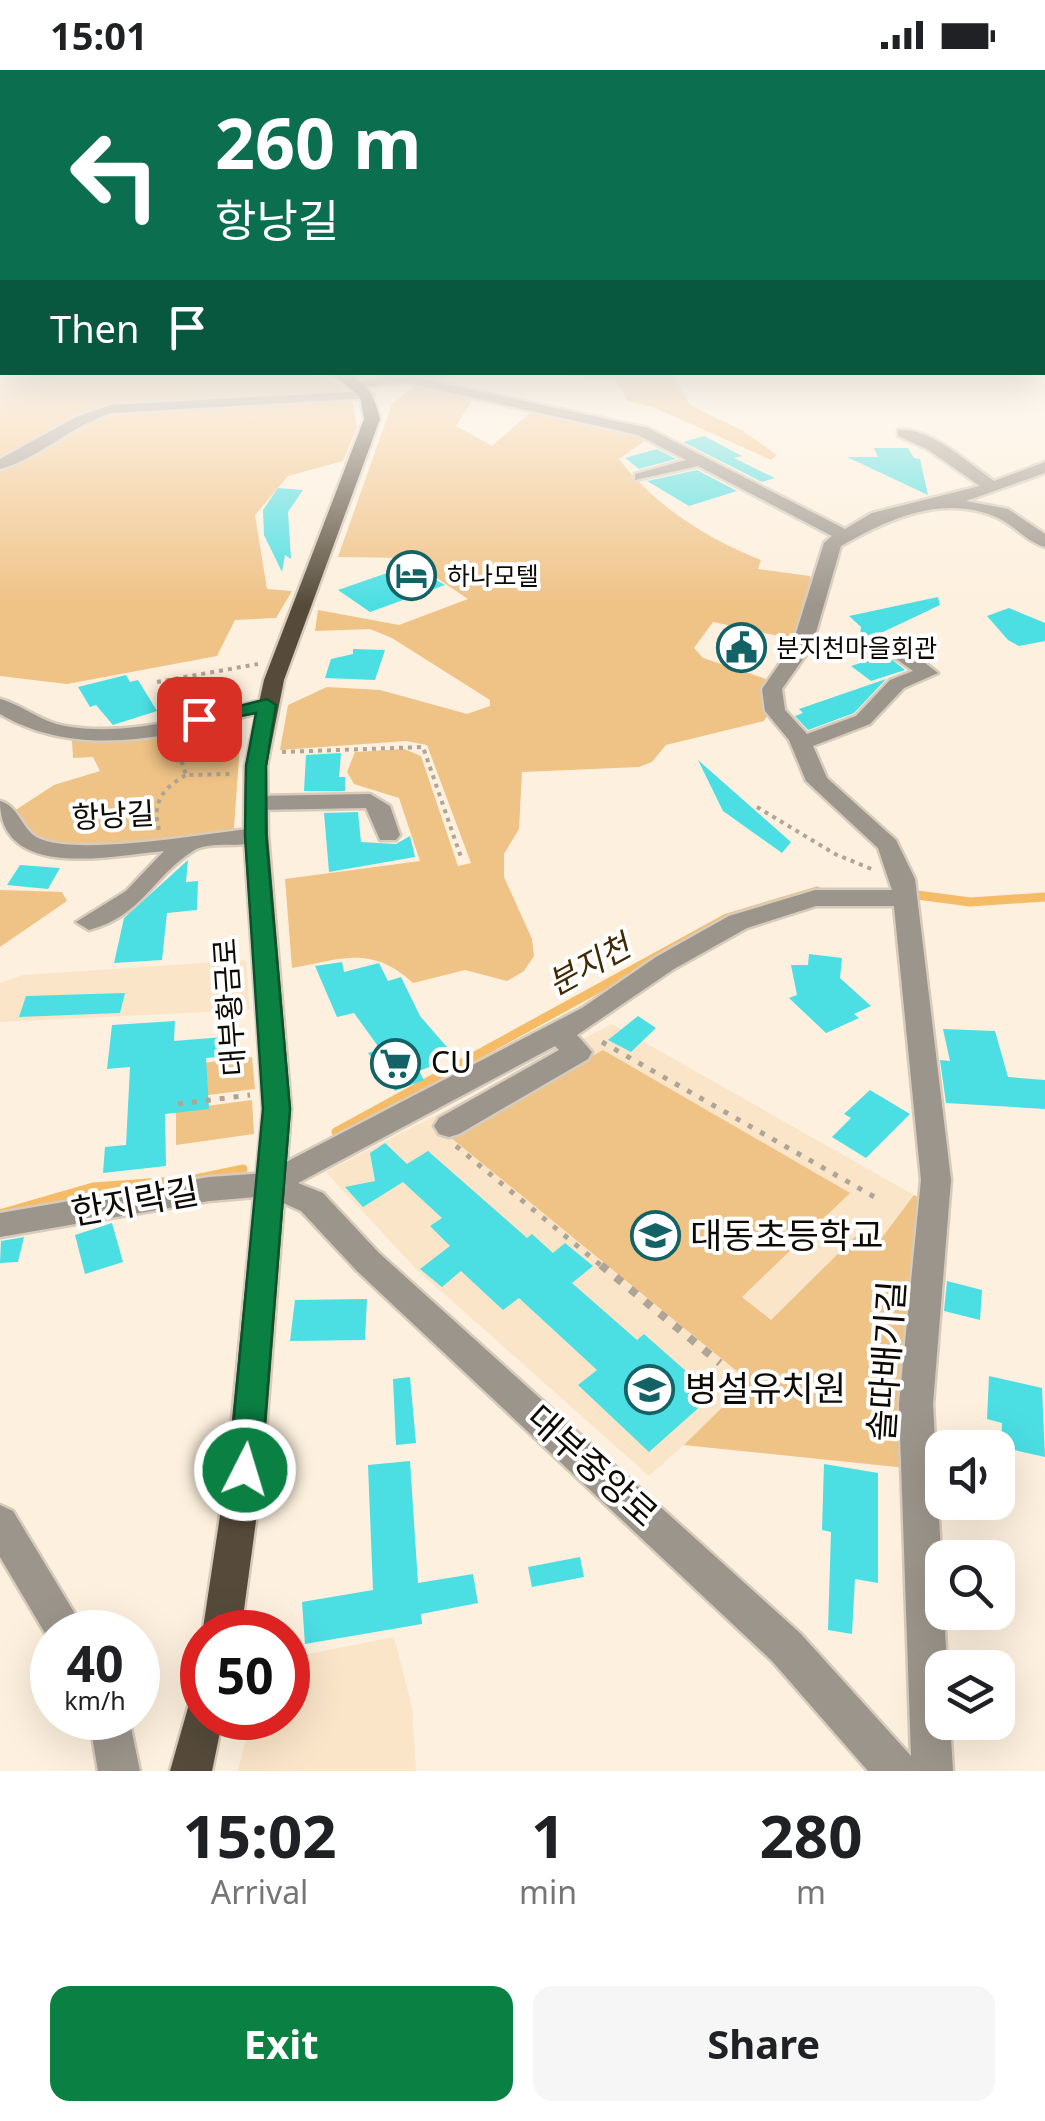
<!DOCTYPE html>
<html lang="en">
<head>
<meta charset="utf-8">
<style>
  :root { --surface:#fff; --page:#f6f6f6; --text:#202124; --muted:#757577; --accent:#0b8043 }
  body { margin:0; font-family:"Noto Sans","Noto Sans KR",sans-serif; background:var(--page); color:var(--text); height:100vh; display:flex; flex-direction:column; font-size:38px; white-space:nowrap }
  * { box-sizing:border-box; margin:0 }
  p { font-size:32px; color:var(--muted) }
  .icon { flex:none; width:55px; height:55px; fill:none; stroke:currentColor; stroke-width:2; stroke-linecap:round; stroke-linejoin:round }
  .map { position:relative; height:1701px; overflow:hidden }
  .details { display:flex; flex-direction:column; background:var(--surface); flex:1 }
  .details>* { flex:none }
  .hud { position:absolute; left:0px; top:0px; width:1045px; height:305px; box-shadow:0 10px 40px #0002; background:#0b6e4f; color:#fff; overflow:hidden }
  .tools { position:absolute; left:925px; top:1360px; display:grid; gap:20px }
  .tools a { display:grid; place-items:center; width:90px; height:90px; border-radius:20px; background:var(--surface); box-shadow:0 10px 40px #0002; font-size:50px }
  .speed { position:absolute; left:30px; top:1540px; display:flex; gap:20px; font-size:50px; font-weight:700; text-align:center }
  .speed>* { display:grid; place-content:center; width:130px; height:130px; border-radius:50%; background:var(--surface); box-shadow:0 10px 40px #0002; line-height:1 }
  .speed small { font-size:25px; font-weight:400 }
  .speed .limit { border:15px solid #d22; background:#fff; color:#111 }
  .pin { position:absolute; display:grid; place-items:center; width:85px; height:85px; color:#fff; margin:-42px; border-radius:20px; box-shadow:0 5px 15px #0006 }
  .me { position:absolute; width:110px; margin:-55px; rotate:5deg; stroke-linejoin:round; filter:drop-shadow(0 0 8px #0008) }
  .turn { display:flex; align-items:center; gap:35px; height:210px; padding:0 50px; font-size:45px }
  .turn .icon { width:130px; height:130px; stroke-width:2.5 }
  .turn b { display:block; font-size:70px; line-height:85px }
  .then { display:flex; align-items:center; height:95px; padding:0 50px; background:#0003; gap:20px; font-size:38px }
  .eta { display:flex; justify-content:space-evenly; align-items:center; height:170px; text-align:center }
  .eta b { font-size:60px; font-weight:700; line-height:70px }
  .cta { display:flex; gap:20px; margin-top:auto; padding:20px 50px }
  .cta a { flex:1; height:115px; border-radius:20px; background:var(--accent); color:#fff; font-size:40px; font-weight:700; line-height:115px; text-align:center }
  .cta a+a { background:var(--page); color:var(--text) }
  .status { display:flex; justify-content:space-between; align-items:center; height:70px; padding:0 50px; background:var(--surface); direction:ltr }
  .status svg { height:28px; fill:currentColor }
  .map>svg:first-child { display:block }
  .built { fill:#fbe5c9 }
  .green { fill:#efc286 }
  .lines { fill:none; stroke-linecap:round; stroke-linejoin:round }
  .stream { stroke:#f6bb67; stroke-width:9 }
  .building { fill:#4bdee3 }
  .minor-casing { stroke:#d7cbbb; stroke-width:5 }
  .major-casing { stroke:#d7cbbb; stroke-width:5 }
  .path-far2 { stroke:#afa596; stroke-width:4; stroke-dasharray:4 5; stroke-linecap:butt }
  .path-far1 { stroke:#afa596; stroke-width:5; stroke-dasharray:5 9; stroke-linecap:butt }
  .path { stroke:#afa596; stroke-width:8; stroke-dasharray:8 11; stroke-linecap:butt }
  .minor { fill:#9c958c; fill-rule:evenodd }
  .major { fill:#564b3b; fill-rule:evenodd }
  .route { fill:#0b8043; stroke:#07532c; stroke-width:2.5 }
  .labels { text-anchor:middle; stroke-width:8; stroke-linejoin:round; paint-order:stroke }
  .far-poi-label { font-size:25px; fill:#100a04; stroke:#fff; text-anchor:start }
  .street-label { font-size:30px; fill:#100a04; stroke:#fff }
  .poi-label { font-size:30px; fill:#100a04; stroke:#fff; text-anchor:start }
  .water-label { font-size:32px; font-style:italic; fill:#402903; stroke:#fff }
  .near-street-label { font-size:35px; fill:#100a04; stroke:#fff }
  .near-poi-label { font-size:35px; fill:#100a04; stroke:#fff; text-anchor:start }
</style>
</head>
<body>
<div class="status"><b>15:01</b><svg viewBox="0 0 49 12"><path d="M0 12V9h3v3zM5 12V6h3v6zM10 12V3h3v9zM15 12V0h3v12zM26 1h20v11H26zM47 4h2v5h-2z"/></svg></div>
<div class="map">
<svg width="1045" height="1701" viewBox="0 0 1045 1701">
  <rect width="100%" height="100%" fill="#fdf0de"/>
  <path class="built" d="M246 890 250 940 0 952V913L23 905Z
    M612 954 928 1133 907 1398 684 1375 649 1406 416 1199 326 1102Z
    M394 1567 412 1637 416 1701H238L251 1648H288V1588Z"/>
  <path class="green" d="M0 298 2 302C30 302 61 303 85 305 132 310 326 284 348 323L114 336 67 350 32 375 0 390Z
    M546 303H671L690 335 743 361 777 385 771 390 653 337 628 331 615 310Z
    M416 315 472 330 456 356 492 376 533 340 650 367 619 389C654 435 707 469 761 490L758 499 810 506C815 527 805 552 793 569L713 552 694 578 703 588 766 609 761 623 768 644 764 651 666 675 652 692 639 697 522 702 519 759 504 784V807L532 869 534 886 524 901 507 911 465 900 413 913C371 875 343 889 292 898L285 809 420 791 399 728 354 714 347 702 355 682 404 679 421 686 458 796 471 793 427 675 406 671 280 680 288 635 327 617 380 620 467 644 490 636V630L392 568 370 559 315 561 318 540 399 555 468 529 407 488 338 487 392 334Z
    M352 328 357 357 343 391 288 406 255 445 267 519 292 521 276 548 235 550 217 586 67 614 0 606V398C43 389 73 356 113 341Z
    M242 647 234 758 224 765 68 779 29 768 14 741 54 715 100 701 93 687 73 688 72 671Z
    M0 820 62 822 67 831 0 877Z
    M603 980 850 1123 742 1227 771 1250 860 1162 878 1173 914 1125 928 1133 907 1398 684 1375 749 1311 450 1067Z
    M252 987 255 1019 178 1029V996Z
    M252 1030 254 1064 176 1075V1040Z"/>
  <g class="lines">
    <path class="stream" d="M917 825 970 832 1045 827
      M336 1062 727 848 817 821
      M0 1144 93 1117 191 1110 243 1099"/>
  </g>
  <path class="building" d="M704 366 742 386 734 388 775 408 762 412 683 372Z
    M874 378H908L914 388 920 389 928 425 847 387H878Z
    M657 379 676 389 639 399 625 388Z
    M697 400 737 421 689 436 647 411Z
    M278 418 303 420 288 442 291 489 285 485 282 502 264 465 263 440Z
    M410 495 445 515 370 542 338 520Z
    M938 527 940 535 883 562 860 567 861 557 849 546Z
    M1009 538 1045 553V571L1019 576 1008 570 987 546Z
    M353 579 385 580 375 610 325 608 331 589 353 584Z
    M880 580 905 600 871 611 851 596 870 590 859 583Z
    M126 605 130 612 138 610 157 641 113 655 96 635 90 637 78 617Z
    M886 609 854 643 808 660 795 646 803 643 799 639Z
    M204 617 217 637 192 643 180 623Z
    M341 683 339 707H345V721H304L306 685Z
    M698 690 791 772 782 783 723 741Z
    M358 742 361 772 396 774 410 766 415 787 329 802 324 743Z
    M188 790 186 812 198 811 197 840 167 843 162 890 114 893 124 848Z
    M20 795 60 798 48 819 7 815Z
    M809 884 842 888 840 908 871 936 854 944 859 948 826 963 789 928 797 925 791 895H808Z
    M342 892 344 902 379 893 388 911 401 907 420 946 447 977 432 983 440 993 419 1001 424 1010 395 1021 368 983 380 979 354 943 337 947 315 896Z
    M125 923 120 943 19 947 26 926Z
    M638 946 656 958 631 982 608 970Z
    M175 951 174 971 236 966 235 986 206 988 209 1039 165 1044 166 1096 103 1103 105 1077 126 1075 130 997 107 999 112 955Z
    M943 959 995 961 1008 1007 1045 1010V1039L946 1033 940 990 950 991Z
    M870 1020 910 1044 866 1088 832 1067 851 1048 844 1044Z
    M385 1073 407 1094 428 1081 527 1168 532 1164 553 1183 565 1173 593 1196 572 1213 637 1270 644 1264 713 1325 649 1382 578 1315 597 1300 519 1228 503 1240 461 1201 442 1217 420 1199 450 1176 430 1156 442 1148 403 1112 363 1137 345 1117 375 1111 370 1083Z
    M112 1153 123 1192 85 1204 75 1165Z
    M24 1167 18 1192 0 1193 1 1171Z
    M947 1211 982 1220 980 1250 944 1241Z
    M367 1229 365 1270 290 1271 295 1230Z
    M989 1306 1042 1318 1045 1387 1001 1377 1002 1353 987 1349Z
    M410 1307 416 1373 396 1375 393 1309Z
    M410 1391 418 1513 473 1504 478 1533 421 1544 422 1554 305 1574 302 1532 373 1520 368 1395Z
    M824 1394 878 1403V1513L855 1509 852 1564 828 1560 831 1462 822 1460Z
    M580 1487 584 1507 532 1517 528 1497Z"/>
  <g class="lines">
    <defs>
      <path id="minor" d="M410 302H452L422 309 648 358 845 459 872 443 980 416 927 379 898 366V360C931 357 968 393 994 411L1045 392V403L966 431 1008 439 1045 464V477C1027 472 1015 456 998 448 944 423 888 449 841 476L812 576 782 619 785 640 807 664 856 646 890 610 913 601 884 580V572H898L938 603 904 618 870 654 813 676 827 708 896 770 915 809 951 1110 933 1334 947 1598H942V1652H950L953 1701H868L772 1591 357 1201 301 1141 268 1126 209 1131 0 1167V1143L209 1107 265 1103 582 938 656 887 729 846 815 820H892L878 778 806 711 789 670 765 641 762 619 792 576 824 473 832 466 698 396 635 410V404L686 390 638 365 403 312 356 318 349 314ZM816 836H894L921 1110 899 1334 911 1686 800 1563 379 1183 323 1123 298 1113 555 976 559 980 439 1048 434 1056 439 1064 449 1067 459 1064 588 989 592 982 577 965 674 899 747 858Z
        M367 321 374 325 372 328 112 343C71 355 41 388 0 399V389L76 347 111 335Z
        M0 629C23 635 41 652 65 656 132 668 203 643 267 629L277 635 274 639C185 662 85 694 0 644Z
        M370 724 390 736 400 765 396 770H380L366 738 256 740 245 733 256 726Z
        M0 731C19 736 22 760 38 768 76 787 209 763 256 758L268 765C250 783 214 768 193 781 152 807 142 846 89 860L76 852 126 821 164 781C111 786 0 811 0 731Z
        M0 1435 13 1441 86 1562H52V1575L0 1487Z
        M89 1648H129L140 1701H98Z"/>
      <path id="major" d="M331 302C361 302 374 322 380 349L284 610 267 696 268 765 291 1039 263 1399 241 1562 202 1565 227 1399 263 1039 244 765 245 696 264 610 364 349 360 327Z
        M202 1628V1648H223L212 1701H170L189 1634Z"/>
    </defs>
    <use href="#minor" class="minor-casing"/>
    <use href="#major" class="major-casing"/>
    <path class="path-far2" d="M157 612 258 594
      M176 674 186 705 233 704
      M282 682 423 677 462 790
      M757 737 835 784 874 800
      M159 760C152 732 162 719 186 705"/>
    <path class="path-far1" d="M602 972 878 1129
      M178 1034 250 1025
      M456 1076 604 1198"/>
    <path class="path" d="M601 1195 720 1293"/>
    <use href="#minor" class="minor"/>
    <use href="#major" class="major"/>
  </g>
  <linearGradient id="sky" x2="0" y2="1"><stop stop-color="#adb7b4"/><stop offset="0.56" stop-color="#fef8f0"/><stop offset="1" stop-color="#fef8f0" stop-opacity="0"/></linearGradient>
  <rect width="1045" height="536" fill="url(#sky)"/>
  <path class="route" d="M267 629 276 635 266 696V765L290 1039 261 1400 257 1410 245 1415 233 1410 229 1400 263 1039 245 765 246 696 256 643 199 654 189 649Z"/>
  <defs>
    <symbol id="hotel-ring" viewBox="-11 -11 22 22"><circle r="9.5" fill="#fff" stroke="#136366" stroke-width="1.5"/><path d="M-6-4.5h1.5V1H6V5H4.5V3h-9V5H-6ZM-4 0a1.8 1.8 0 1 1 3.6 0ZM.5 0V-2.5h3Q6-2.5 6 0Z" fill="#136366"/></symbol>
    <symbol id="civic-ring" viewBox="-11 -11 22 22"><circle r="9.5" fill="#fff" stroke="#136366" stroke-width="1.5"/><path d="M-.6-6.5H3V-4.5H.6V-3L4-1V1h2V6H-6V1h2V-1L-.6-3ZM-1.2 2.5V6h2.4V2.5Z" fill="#136366"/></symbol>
    <symbol id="supermarket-ring" viewBox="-11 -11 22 22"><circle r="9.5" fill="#fff" stroke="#136366" stroke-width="1.5"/><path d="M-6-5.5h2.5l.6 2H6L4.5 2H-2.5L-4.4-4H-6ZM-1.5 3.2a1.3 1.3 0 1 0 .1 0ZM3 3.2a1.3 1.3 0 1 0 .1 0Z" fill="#136366"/></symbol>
    <symbol id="school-ring" viewBox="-11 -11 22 22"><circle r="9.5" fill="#fff" stroke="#136366" stroke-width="1.5"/><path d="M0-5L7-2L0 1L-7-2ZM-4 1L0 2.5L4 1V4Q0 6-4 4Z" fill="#136366"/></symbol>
  </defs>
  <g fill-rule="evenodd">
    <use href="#hotel-ring" x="384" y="478" width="55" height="55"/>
    <use href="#civic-ring" x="714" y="550" width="55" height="55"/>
    <use href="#supermarket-ring" x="368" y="966" width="55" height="55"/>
    <use href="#school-ring" x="628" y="1138" width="55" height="55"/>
    <use href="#school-ring" x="622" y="1292" width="55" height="55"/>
  </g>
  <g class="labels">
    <g class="far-poi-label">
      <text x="447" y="515">하나모텔</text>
      <text x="776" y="587">분지천마을회관</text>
    </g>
    <g class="street-label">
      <text transform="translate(113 746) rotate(-3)" y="10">항낭길</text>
      <text transform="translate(230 937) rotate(-94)" y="10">대부황금로</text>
    </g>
    <g class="poi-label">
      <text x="431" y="1003">CU</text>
    </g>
    <g class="water-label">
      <text transform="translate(589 895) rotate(-29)" y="11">분지천</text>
    </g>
    <g class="near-street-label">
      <text transform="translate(135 1132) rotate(-10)" y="12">한지락길</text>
      <text transform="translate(887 1291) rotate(-86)" y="12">솔따배기길</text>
      <text transform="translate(592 1396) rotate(42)" y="12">대부중앙로</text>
    </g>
    <g class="near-poi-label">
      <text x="690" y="1178">대동초등학교</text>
      <text x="685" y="1331">병설유치원</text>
    </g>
  </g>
</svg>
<div class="tools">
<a><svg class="icon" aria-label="sound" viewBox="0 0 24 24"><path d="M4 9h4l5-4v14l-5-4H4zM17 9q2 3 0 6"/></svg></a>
<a><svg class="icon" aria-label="search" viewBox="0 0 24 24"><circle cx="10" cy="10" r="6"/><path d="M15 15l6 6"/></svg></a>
<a><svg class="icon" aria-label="layers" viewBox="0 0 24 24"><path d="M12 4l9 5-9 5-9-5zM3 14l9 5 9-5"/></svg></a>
</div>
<div class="speed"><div>40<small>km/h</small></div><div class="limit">50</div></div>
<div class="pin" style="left:199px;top:649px;background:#d93025"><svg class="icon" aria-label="arrive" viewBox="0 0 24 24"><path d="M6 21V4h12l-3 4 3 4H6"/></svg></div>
<svg class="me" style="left:245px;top:1400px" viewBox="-20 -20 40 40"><circle r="17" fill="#0b8043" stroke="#fff" stroke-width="3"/><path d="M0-11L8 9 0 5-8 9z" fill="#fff"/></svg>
<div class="hud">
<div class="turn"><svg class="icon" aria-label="left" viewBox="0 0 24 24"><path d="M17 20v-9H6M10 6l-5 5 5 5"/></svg><div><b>260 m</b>항낭길</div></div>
<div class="then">Then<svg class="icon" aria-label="arrive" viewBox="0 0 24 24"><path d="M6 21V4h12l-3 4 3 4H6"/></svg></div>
</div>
</div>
<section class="details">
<div class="eta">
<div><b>15:02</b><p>Arrival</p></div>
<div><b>1</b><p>min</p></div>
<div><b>280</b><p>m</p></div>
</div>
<div class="cta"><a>Exit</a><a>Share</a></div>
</section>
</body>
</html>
